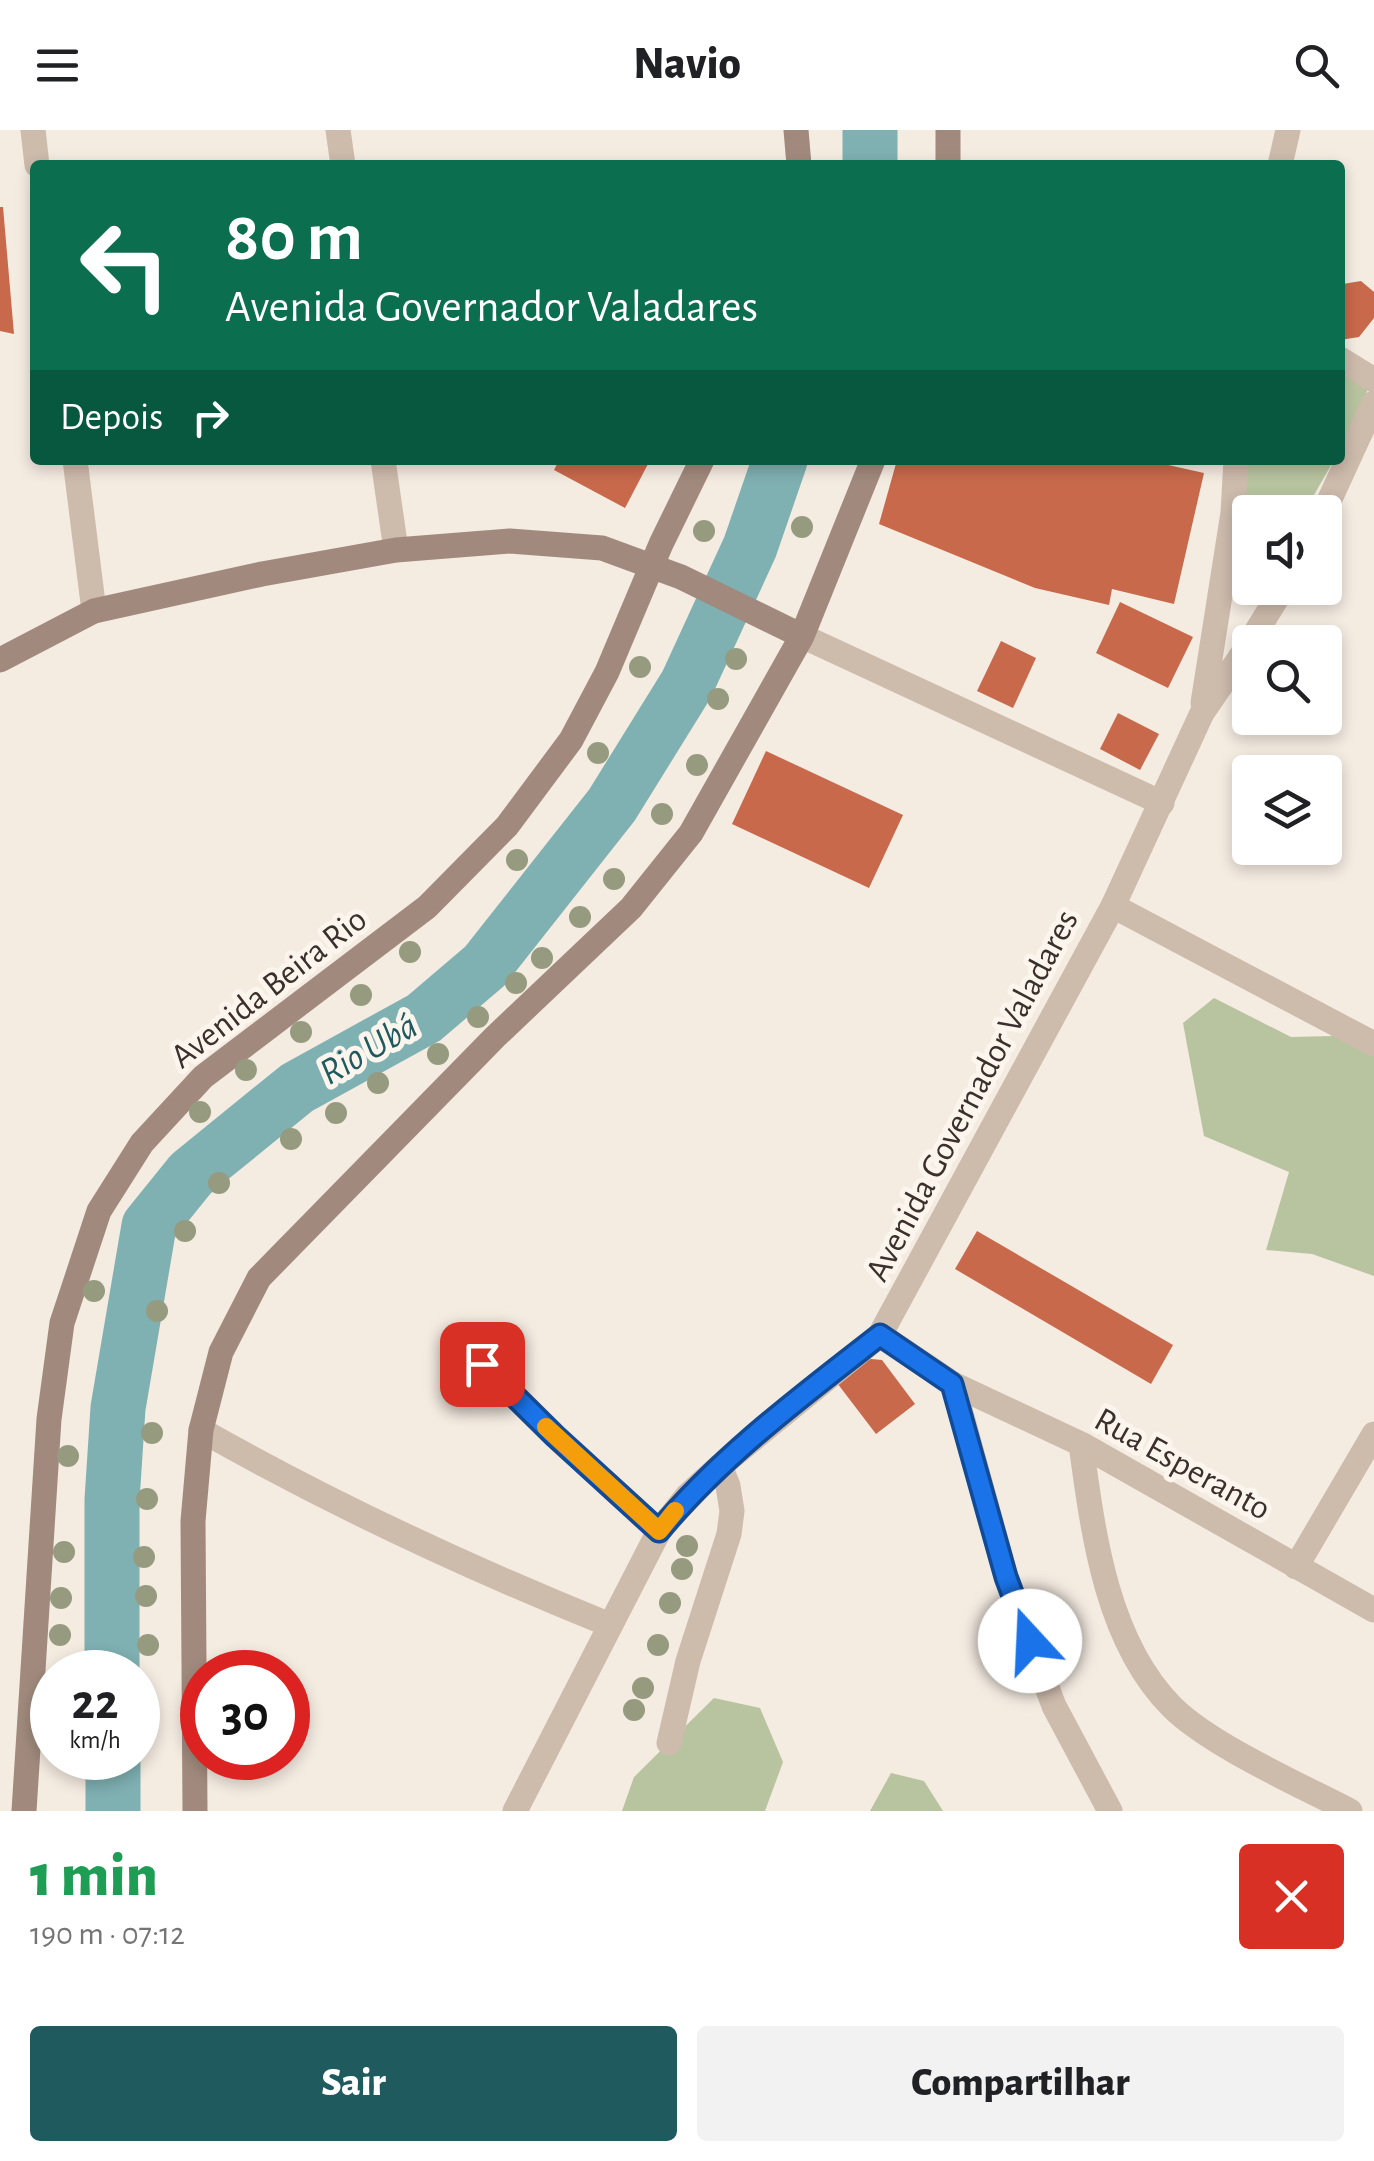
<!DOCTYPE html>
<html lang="pt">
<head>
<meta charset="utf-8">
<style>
  :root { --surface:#fff; --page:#f2f2f2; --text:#202124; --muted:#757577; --accent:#1f5a5e }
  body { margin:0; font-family:"Alegreya Sans",sans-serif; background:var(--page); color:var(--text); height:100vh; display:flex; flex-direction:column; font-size:38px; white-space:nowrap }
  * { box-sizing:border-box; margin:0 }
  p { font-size:32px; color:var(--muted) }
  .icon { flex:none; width:55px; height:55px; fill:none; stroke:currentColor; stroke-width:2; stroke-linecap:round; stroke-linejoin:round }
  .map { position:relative; height:1681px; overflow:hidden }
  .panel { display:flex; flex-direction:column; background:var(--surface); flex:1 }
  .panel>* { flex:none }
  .banner { position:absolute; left:30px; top:30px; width:1315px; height:305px; border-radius:10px; box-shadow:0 5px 15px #0003; background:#0b6e4f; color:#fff; overflow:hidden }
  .tools { position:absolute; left:1232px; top:365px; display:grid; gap:20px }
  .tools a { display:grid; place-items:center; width:110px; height:110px; border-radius:10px; background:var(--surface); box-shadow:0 5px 15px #0003; font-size:50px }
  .speed { position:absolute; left:30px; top:1520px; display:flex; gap:20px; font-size:50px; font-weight:700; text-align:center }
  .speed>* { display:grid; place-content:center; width:130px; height:130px; border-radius:50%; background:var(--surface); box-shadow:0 5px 15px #0003; line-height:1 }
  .speed small { font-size:25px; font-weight:400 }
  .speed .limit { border:15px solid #d22; background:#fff; color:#111 }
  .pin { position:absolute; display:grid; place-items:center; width:85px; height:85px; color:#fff; margin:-42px; border-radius:20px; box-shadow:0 5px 15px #0006 }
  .me { position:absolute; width:110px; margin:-55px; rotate:340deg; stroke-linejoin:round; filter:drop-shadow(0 0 8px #0008) }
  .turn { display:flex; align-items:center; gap:35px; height:210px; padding:0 30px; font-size:45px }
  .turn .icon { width:130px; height:130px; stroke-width:2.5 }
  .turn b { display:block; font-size:70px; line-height:85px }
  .then { display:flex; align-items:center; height:95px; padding:0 30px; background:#0003; gap:20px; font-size:38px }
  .round { display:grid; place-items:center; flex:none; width:105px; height:105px; border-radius:10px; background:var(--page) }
  .head { display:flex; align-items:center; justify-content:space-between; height:170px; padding:0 30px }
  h1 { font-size:60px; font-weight:800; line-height:75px; color:#1e9e55 }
  .primary-button { display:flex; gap:20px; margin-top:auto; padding:20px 30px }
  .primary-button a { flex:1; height:115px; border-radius:10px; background:var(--accent); color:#fff; font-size:40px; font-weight:800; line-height:115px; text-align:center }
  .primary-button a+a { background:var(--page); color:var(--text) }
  header { display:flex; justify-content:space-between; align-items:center; height:130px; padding:0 30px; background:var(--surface); font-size:45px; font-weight:800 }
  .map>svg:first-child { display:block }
  .green { fill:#b8c4a0 }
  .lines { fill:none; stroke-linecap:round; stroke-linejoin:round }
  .river { stroke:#7fb0b2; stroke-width:55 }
  .building { fill:#c8694b }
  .minor { stroke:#cdbbac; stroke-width:25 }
  .tertiary { stroke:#cdbbac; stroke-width:25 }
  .secondary { stroke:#a18a7d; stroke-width:25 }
  .tree { fill:#969b7f }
  .route-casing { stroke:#114b97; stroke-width:25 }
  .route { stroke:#1a73e8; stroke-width:18 }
  .slow { stroke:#f59e0b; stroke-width:18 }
  .labels { text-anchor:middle; stroke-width:10; stroke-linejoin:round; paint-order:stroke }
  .street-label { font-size:35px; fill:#3b302b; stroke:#fbf5ee }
  .water-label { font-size:38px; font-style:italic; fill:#1f5a5e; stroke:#fbf5ee }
</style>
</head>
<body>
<header><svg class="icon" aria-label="menu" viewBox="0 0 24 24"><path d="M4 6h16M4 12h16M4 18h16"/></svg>Navio<svg class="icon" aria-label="search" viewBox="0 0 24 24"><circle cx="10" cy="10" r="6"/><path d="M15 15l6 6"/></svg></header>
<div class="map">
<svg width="1374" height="1681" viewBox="0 0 1374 1681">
  <rect width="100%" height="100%" fill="#f4ebe1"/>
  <path class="green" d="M1340 235 1371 253 1340 319Z
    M1240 330H1334L1310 372 1277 379 1250 376 1238 355Z
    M1214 868 1291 907 1374 905V1146L1312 1124 1266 1120 1289 1042 1204 1006 1183 893Z
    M714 1568 760 1578 783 1632 765 1681H622L634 1647Z
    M891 1643 924 1651 943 1681H870Z"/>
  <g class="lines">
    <path class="river" d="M870 0V35
      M112 1542V1370L118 1278 149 1096 191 1044 297 958 424 888 485 836 612 675 687 554 750 417 780 330
      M113 1628V1681"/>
  </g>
  <path class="building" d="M0 77H3L14 204 0 201Z
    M1361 151 1374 162V188L1359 207 1340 210V159L1343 154Z
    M559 330H641L648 334 625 378 554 340Z
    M897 330H1146L1204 343 1174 474 1112 459 1109 475 1035 458 879 394Z
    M1120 472 1193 507 1168 558 1096 523Z
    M1001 511 1036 528 1013 578 977 561Z
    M1118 583 1159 604 1140 640 1100 619Z
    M766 621 903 685 869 758 732 694Z
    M977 1101 1173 1215 1151 1254 955 1139Z
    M861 1228 882 1230 915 1274 876 1304 834 1249Z"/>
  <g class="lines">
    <path class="minor" d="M33 0 37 35
      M338 0 343 35
      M1340 229 1374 250
      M75 330 94 481
      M383 330 396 420
      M802 506 1162 673
      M1113 776 1374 914
      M880 1205 953 1254 1006 1447 1054 1576 1110 1681
      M460 1211 555 1306 659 1401
      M953 1254 1081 1314 1374 1480
      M201 1300C333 1375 469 1438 610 1495
      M1081 1314C1093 1402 1106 1511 1172 1577 1210 1615 1300 1655 1350 1681
      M1296 1437 1374 1304
      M669 1613 688 1531 729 1404 732 1381 728 1356 720 1336"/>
    <path class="tertiary" d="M1280 35 1288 0
      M1324 382 1374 273
      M1250 512 1283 458
      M1203 573 1233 383 1236 330
      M515 1681 659 1401 687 1366 720 1336 880 1205 1113 776 1202 583 1250 513"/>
    <path class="secondary" d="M796 0 799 35
      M948 35V0
      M0 530 94 481 262 444 396 420 510 411 602 418 681 447 802 506
      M24 1681 49 1289 62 1193 99 1081 142 1013 203 947 427 777 507 696 571 610 607 542 661 414 702 330
      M195 1681 193 1391 201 1300 221 1222 259 1148 495 907 631 778 691 703 802 506 873 330"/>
  </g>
  <g class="tree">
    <circle cx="802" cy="397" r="11"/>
    <circle cx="704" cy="401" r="11"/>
    <circle cx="736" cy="529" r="11"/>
    <circle cx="640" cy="537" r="11"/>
    <circle cx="718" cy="569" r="11"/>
    <circle cx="598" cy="623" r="11"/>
    <circle cx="697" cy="635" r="11"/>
    <circle cx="662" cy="684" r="11"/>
    <circle cx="517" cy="730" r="11"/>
    <circle cx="614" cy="749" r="11"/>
    <circle cx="580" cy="787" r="11"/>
    <circle cx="410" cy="822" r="11"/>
    <circle cx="542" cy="828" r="11"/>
    <circle cx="516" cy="853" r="11"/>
    <circle cx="361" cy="865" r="11"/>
    <circle cx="478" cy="887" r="11"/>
    <circle cx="301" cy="902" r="11"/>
    <circle cx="438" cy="924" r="11"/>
    <circle cx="246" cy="940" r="11"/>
    <circle cx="378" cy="953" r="11"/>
    <circle cx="200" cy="982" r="11"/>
    <circle cx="336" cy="983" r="11"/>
    <circle cx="291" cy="1009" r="11"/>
    <circle cx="219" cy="1053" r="11"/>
    <circle cx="185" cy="1101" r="11"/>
    <circle cx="94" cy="1161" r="11"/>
    <circle cx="157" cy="1181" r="11"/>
    <circle cx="152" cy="1303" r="11"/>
    <circle cx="68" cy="1326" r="11"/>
    <circle cx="147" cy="1369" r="11"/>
    <circle cx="687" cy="1416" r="11"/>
    <circle cx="64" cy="1422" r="11"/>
    <circle cx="144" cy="1427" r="11"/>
    <circle cx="682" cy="1439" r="11"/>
    <circle cx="146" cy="1466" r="11"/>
    <circle cx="61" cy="1468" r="11"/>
    <circle cx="670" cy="1473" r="11"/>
    <circle cx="60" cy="1505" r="11"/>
    <circle cx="148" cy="1515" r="11"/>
    <circle cx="658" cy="1515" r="11"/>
    <circle cx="643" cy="1558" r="11"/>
    <circle cx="634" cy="1580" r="11"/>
  </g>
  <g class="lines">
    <defs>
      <path id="route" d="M482 1234 555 1306 659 1401C721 1326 803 1265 880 1205L952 1254 1006 1447 1030 1511"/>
    </defs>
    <use href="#route" class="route-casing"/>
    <use href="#route" class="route"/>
    <path class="slow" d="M546 1297 659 1401 675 1381"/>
  </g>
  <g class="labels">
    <g class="street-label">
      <text transform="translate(268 857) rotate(-38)" y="12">Avenida Beira Rio</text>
      <text transform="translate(971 965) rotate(-62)" y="12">Avenida Governador Valadares</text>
      <text transform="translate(1183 1333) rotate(29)" y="12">Rua Esperanto</text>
    </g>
    <g class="water-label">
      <text transform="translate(368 918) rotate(-30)" y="13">Rio Ubá</text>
    </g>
  </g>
</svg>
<div class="tools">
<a><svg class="icon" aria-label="sound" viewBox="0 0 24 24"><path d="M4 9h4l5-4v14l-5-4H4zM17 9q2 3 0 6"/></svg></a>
<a><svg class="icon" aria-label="search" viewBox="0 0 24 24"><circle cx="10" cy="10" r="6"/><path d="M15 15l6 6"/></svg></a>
<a><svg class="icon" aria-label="layers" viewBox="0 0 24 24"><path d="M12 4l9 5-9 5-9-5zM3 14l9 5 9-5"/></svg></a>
</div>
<div class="speed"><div>22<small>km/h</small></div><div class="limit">30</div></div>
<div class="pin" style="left:482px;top:1234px;background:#d93025"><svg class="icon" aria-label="arrive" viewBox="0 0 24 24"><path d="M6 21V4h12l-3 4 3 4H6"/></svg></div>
<svg class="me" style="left:1030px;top:1511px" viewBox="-20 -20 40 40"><circle r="19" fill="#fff"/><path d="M0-13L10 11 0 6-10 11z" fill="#1a73e8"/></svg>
<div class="banner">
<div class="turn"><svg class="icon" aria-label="left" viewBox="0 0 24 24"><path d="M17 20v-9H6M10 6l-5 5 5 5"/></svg><div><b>80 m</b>Avenida Governador Valadares</div></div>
<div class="then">Depois<svg class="icon" aria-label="right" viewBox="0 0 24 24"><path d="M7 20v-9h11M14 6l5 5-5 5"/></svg></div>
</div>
</div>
<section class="panel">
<div class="head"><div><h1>1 min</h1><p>190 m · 07:12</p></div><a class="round" style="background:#d93025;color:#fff"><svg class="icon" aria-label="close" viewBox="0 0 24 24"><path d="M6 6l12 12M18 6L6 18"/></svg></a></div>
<div class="primary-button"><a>Sair</a><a>Compartilhar</a></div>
</section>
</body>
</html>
